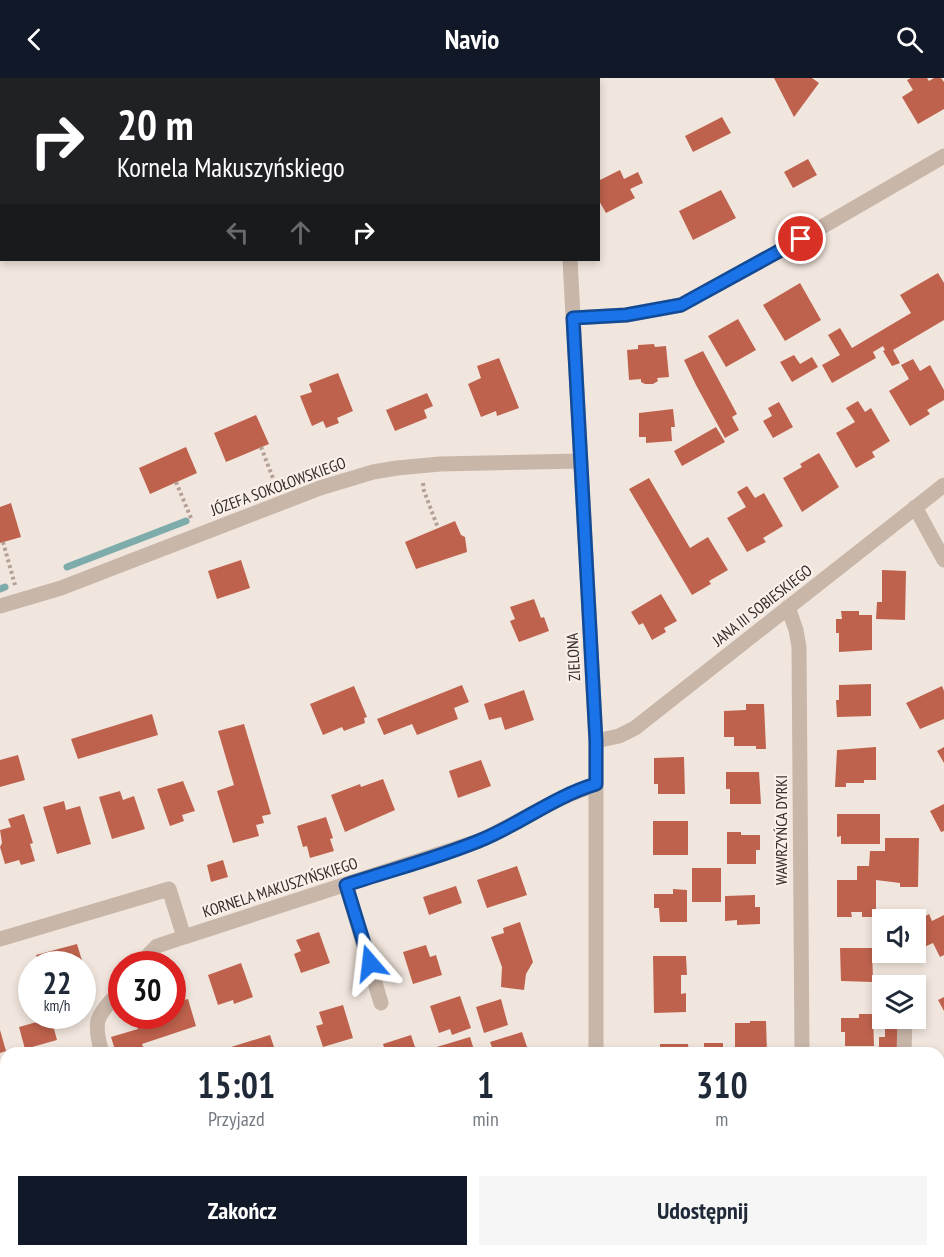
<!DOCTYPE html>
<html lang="pl">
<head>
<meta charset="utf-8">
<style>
  :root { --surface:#fff; --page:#f6f6f7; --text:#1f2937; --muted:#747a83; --accent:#111827 }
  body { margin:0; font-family:"PT Sans Narrow",sans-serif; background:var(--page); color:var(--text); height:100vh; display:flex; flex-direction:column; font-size:22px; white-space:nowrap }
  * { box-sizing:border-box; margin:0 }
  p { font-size:20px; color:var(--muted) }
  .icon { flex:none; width:33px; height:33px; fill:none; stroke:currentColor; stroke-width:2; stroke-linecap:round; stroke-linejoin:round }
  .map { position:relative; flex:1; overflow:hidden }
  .sheet { position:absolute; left:0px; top:969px; width:945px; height:210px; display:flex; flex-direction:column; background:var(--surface); border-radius:18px 18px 0 0; box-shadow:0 3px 9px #0003 }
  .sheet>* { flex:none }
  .banner { position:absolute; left:0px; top:0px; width:600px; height:183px; box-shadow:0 3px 9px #0003; background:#202124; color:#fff; overflow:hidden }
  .tools { position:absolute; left:872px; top:831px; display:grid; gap:12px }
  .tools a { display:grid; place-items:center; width:54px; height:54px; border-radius:0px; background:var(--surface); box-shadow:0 3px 9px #0003; font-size:30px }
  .speed { position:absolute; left:18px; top:873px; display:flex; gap:12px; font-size:30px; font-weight:700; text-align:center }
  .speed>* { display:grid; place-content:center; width:78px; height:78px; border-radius:50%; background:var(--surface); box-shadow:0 3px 9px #0003; line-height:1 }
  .speed small { font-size:15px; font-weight:400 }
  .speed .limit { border:9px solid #d22; background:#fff; color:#111 }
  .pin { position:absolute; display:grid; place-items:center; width:51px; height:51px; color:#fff; margin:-26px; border:3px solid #fff; border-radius:50%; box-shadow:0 2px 6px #0007 }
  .me { position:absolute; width:66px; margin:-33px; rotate:343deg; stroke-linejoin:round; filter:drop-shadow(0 0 4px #0008) }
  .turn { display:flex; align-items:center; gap:21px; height:126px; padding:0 18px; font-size:27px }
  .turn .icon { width:78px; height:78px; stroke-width:2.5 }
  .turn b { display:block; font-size:42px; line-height:51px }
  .lanes { display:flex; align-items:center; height:57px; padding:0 18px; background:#0003; justify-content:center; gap:30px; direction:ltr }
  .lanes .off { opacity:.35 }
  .eta { display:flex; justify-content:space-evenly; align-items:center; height:102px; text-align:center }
  .eta b { font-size:36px; font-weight:700; line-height:42px }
  .cta { display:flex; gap:12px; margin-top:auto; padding:12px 18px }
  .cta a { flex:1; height:69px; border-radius:0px; background:var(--accent); color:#fff; font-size:24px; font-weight:700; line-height:69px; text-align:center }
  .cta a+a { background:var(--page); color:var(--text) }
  header { display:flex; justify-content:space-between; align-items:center; height:78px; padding:0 18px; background:var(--accent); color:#fff; font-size:27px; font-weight:700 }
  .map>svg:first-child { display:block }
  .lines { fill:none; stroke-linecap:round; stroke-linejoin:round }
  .stream { stroke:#7eacab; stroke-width:7 }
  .building { fill:#be624d }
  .path { stroke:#b4a094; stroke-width:4; stroke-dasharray:3 3; stroke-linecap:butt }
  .minor { stroke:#c8b6a9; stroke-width:15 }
  .route-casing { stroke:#114b97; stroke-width:15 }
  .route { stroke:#1a73e8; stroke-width:10 }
  .labels { text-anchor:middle; stroke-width:4.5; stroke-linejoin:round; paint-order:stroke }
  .street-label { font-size:16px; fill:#362c29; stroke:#f8f0e9 }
</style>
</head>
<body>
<header><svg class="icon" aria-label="back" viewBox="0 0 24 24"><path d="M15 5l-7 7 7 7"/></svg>Navio<svg class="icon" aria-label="search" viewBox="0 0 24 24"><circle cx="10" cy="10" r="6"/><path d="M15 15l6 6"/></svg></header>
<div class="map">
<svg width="944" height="1179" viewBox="0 0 944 1179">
  <rect width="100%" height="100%" fill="#f1e6dd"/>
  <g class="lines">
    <path class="stream" d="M283 405 315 392
      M217 431 243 421
      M67 489 186 443
      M0 511 5 509
      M939 1048 944 1045"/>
  </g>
  <path class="building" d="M774 0H812L819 5 794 39Z
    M911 0H927L929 3 934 0H941L944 4V31L918 46 902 19 913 12 907 2Z
    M722 39 731 55 693 74 685 58Z
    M808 81 817 97 793 110 784 94Z
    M620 92 624 101 638 94 643 105 630 111 635 120 606 135 598 121V103Z
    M721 112 736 140 693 162 679 133Z
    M938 195 944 205V242L893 272 900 285 892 288 883 273 885 272 883 268 873 274 876 280 832 305 822 287 840 277 828 257 840 250 852 270 911 235 900 217Z
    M800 205 821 242 785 263 763 227Z
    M738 241 756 272 726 289 708 258Z
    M654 266 655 269 666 268 669 299 657 300 658 303 653 306H645L641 304V301L629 302 627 272 638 271V267Z
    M703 273 737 336 732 339 739 352 725 360 696 307 684 282Z
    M794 277 800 286 812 279 818 289 792 304 780 284Z
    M499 280 519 330 497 338 496 333 481 339 468 306 481 300 477 288Z
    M913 281 920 293 930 287 944 312V322L927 332 930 336 910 348 889 313 909 301 901 287Z
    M338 295 353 333 337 340 339 345 326 350 323 343 312 348 300 318 312 314 309 306Z
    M427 315 433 328 424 332 427 340 395 353 386 332Z
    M858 323 865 334 871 330 890 363 872 374 875 379 856 390 836 355 855 344 846 330Z
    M779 324 793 349 773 360 763 343 772 338 768 330Z
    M673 331 675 349H671L672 363 646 365V359H639V335Z
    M256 337 269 366 226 384 214 355Z
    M716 349 725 364 682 388 674 373Z
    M186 369 197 395 150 416 139 390Z
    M819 375 839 409 802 434 783 400 802 389 800 386Z
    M649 400 690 470 708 459 728 492 709 503 711 506 692 517 629 411Z
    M747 408 755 420 764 415 783 448 763 460 766 464 747 474 727 440 746 429 737 414Z
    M11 425 21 459 0 465V429Z
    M455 443 461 457 465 459 467 474 416 491 405 464Z
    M241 482 250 510 217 521 208 493Z
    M882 492 906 493 905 542 876 541 877 524H882Z
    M661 516 677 543 664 550 666 554 652 562 643 545 639 547 631 534Z
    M534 521 541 540 544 539 549 553 519 564 510 543 515 541 510 529Z
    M841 533H859V537H872V572L839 574V555H836V541H842Z
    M871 606V638L837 639 836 622H839V607Z
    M462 607 469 624 454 630 458 641 417 657 412 646 384 657 377 641Z
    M354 608 367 639 364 640 365 645 344 653 342 649 323 657 310 626Z
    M942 608 944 613V641L920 651 906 625Z
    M524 612 534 642 505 652 501 639 489 642 484 626Z
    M746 626H764L766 671H756V668H734V659H724V633L746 632Z
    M152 636 158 657 78 681 71 661Z
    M244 646 271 736 262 738 264 745 256 747 259 758 233 765 217 713 234 707 218 653Z
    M876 669V702H864V705H846V709H835L837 672Z
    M944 669V685L937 673Z
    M18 677 25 702 0 709V682Z
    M684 679 685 716H658V706H654V680Z
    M481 682 491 708 458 720 449 693Z
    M726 694H759L761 726H730V711H726Z
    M383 701 395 732 345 754 331 717 360 706 361 709Z
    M183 703 195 733 182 737 184 743 170 748 157 711Z
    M120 713 123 722 134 718 145 751 112 761 99 719Z
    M64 723 66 732 80 728 91 766 57 776 43 729Z
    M944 726V753L941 754 930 733Z
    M24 736 33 765 30 766 35 783 21 787 19 782 5 786 0 769 2 765 0 752 11 749 8 741Z
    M837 736H880V766H841V758L837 759Z
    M326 739 333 760 330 761 334 773 310 780 307 768 303 769 297 748Z
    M653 743H688V777H653Z
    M727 754H741V757H760V772H756V786H727Z
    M885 760H919L918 809H900V805L876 802V839H862V834H851L852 839H837V802H857V788H869L870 773H885Z
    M223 782 228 799 211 804 207 787Z
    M517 788 527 817 487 830 477 802Z
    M692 790H721V824H692Z
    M456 808 462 825 429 837 423 819Z
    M673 811 687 812V844H660L659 830H654V816H673Z
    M755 817V829H760V846L737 847V842L725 843V818Z
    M929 836 932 843 944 837V877L940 879 933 865 924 869 915 852V844Z
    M520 844 533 884 526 896 524 912 501 909 502 889 491 859 504 855 503 850Z
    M319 854 330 885 301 895 294 876 301 873 296 862Z
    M77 866 83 886H39L36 877Z
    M426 867 430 879 436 877 442 897 413 906 403 874Z
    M840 870H872L873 904 841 903Z
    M653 878H686L687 897H681V916L686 915V934L654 935Z
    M241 885 253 919 234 926 233 922 218 927 208 897Z
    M460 918 471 950 452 957 450 951 439 955 430 928Z
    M944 919V933L938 922Z
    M188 921 196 948 142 966 145 974 116 975 111 959 138 951 134 938H172V925Z
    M501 921 508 947 484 955 476 929Z
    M343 927 353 960 323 969 316 948 323 946 319 934Z
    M859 936H873L874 968H845V954H841V940H859Z
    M51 940 57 962 25 971 19 949Z
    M885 940H898L897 970H879V959H885Z
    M750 943H766L767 975H735V945H750Z
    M0 952 6 973 0 975Z
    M522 954 529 975H494L490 964Z
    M270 957 276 975H233L231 969Z
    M411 957 417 975H386L383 966Z
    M470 959 475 975H420V974Z
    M704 965H723V975H704Z
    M660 966H688L689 975H660Z
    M0 994 6 1016V1044L0 1046Z
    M6 1137V1152H5L1 1139Z
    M18 1173H37L34 1176 27 1178 19 1177Z
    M174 1173H193V1174L176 1179Z
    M242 1173H268L270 1179H244Z
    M725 1173H737L739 1179H710Z
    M749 1173H785L788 1179H751Z
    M887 1173H898L900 1179H874Z"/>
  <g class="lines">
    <path class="path" d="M261 369 276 408
      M176 404 191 440
      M423 405 424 413 438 450
      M3 464 15 507
      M939 1041 944 1038
      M939 1065 944 1066
      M939 1072 944 1071
      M816 1173 817 1179"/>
    <path class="minor" d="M591 2 592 0
      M570 182 596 663V975
      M573 240 626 237 681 227 801 161 944 78
      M915 429 944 482
      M0 528 61 510 320 410 373 394 397 390 440 386 581 383
      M788 529 796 552 799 569 802 975
      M596 663 619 658 635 650 944 407
      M346 807 381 925
      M0 861 169 811 184 859 479 763C519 745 554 719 596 707
      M140 886 157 868 184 859
      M102 975C91 938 99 938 122 910
      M904 975 905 940
      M0 1097 6 1095
      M596 1173V1179
      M402 1179 422 1173
      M662 1179 675 1173"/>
  </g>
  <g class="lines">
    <defs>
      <path id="route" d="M370 885 346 807C391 792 438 780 481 762 522 745 553 719 596 706V663L573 240 626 237 681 227 801 161"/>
    </defs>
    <use href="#route" class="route-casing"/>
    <use href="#route" class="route"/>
  </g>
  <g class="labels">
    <g class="street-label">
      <text transform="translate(278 408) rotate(-20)" y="6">JÓZEFA SOKOŁOWSKIEGO</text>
      <text transform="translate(762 527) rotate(-38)" y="6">JANA III SOBIESKIEGO</text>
      <text transform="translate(573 579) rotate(-93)" y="6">ZIELONA</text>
      <text transform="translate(781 752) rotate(-90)" y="6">WAWRZYŃCA DYRKI</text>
      <text transform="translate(280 809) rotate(-18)" y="6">KORNELA MAKUSZYŃSKIEGO</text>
    </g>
  </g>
</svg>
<div class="tools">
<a><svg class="icon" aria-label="sound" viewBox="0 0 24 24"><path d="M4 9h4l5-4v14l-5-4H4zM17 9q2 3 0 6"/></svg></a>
<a><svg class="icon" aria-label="layers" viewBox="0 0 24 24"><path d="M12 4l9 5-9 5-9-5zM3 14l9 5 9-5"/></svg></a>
</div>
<div class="speed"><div>22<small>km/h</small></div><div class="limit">30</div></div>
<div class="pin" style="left:801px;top:161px;background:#d93025"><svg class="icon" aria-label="arrive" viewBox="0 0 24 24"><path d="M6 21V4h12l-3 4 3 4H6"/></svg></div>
<svg class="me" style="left:370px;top:885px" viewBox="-20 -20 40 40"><path d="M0-17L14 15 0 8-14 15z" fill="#1a73e8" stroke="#fff" stroke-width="4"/></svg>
<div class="banner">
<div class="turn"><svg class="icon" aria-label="right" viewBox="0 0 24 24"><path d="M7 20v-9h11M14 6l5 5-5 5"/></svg><div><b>20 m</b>Kornela Makuszyńskiego</div></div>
<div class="lanes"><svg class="icon off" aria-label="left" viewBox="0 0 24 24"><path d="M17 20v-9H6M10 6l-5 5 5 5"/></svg><svg class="icon off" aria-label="ahead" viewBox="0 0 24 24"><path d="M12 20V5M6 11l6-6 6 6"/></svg><svg class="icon" aria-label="right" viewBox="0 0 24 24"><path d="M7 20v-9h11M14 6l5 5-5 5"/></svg></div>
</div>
<section class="sheet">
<div class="eta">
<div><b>15:01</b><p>Przyjazd</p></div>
<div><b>1</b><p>min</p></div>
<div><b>310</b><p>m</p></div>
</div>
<div class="cta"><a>Zakończ</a><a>Udostępnij</a></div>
</section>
</div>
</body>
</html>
